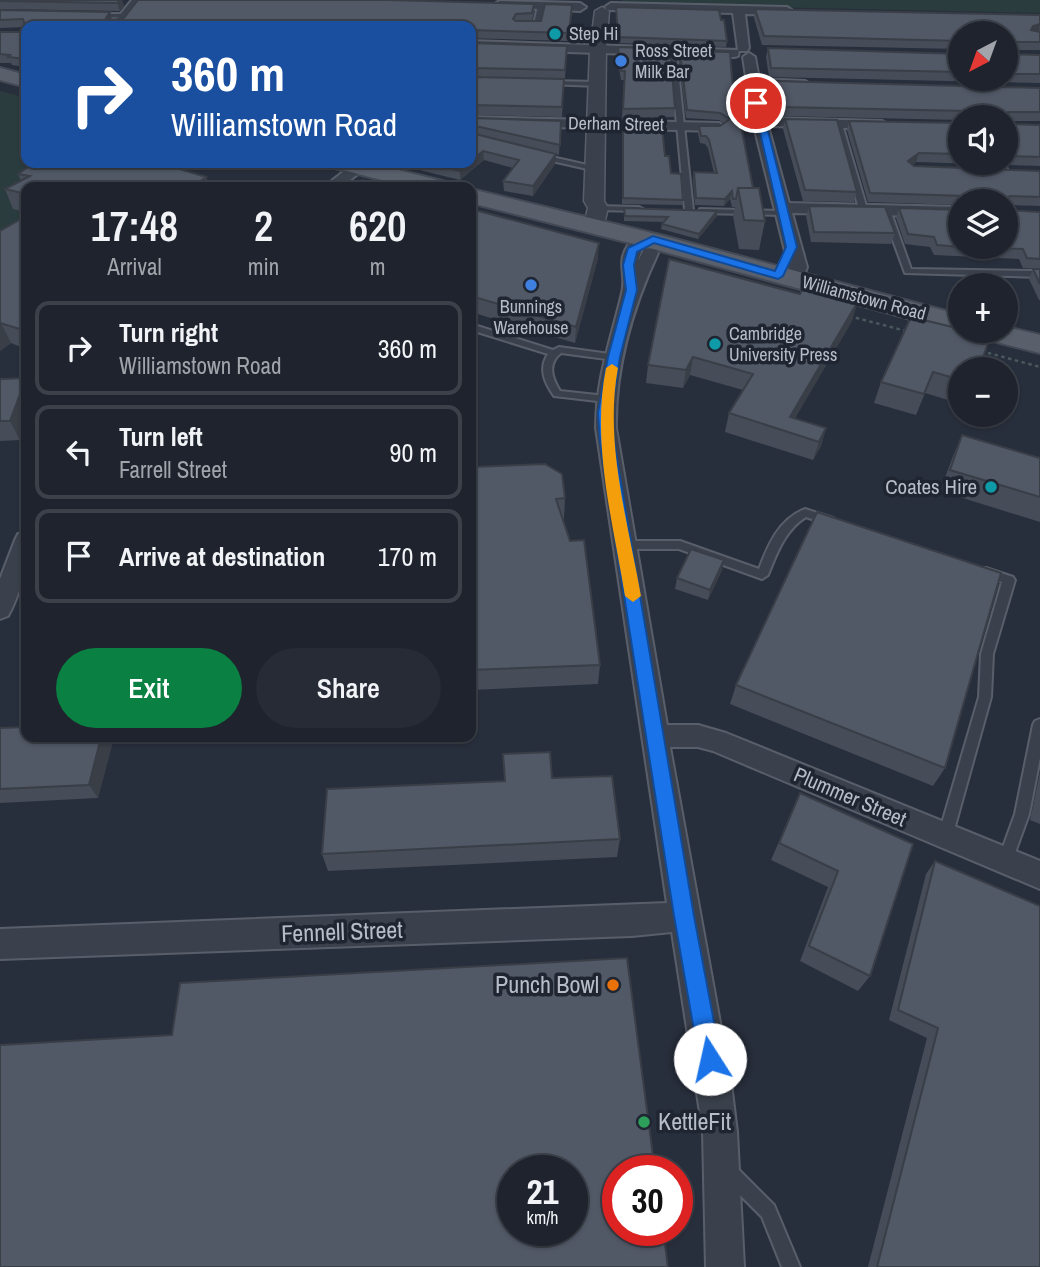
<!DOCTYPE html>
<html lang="en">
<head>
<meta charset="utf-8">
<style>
  :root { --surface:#1e232d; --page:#262b35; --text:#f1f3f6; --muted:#a1a4aa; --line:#3c4049; --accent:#0b8043 }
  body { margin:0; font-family:"Archivo Narrow",sans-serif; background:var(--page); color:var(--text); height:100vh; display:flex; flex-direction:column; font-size:26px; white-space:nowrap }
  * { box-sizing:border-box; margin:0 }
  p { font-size:23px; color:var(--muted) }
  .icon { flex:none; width:38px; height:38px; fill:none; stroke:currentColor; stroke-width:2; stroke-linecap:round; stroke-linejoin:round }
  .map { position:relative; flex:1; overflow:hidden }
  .sheet { position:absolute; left:21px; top:182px; width:455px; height:560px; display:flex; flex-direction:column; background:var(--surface); border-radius:14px; box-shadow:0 2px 5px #0004,0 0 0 2px var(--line) }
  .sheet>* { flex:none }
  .top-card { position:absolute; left:21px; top:21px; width:455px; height:147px; border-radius:14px; box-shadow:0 2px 5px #0004,0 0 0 2px var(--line); background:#1a4fa0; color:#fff; overflow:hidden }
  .needle { width:46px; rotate:221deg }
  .fabs { position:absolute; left:948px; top:21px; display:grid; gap:14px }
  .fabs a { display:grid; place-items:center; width:70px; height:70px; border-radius:50%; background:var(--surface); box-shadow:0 2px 5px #0004,0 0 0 2px var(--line); font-size:35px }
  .speed { position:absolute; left:497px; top:1155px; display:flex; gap:14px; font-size:35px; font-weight:700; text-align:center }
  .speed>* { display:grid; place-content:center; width:91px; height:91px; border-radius:50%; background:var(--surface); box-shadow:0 2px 5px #0004,0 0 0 2px var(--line); line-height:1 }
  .speed small { font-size:18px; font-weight:400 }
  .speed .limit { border:10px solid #d22; background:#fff; color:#111 }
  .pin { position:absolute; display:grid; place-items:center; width:60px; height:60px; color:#fff; margin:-30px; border:4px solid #fff; border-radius:50%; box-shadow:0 2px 7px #0007 }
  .me { position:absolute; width:77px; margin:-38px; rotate:350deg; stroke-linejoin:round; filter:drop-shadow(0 0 5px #0008) }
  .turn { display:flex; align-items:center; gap:24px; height:147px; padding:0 35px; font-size:32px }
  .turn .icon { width:91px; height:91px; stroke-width:2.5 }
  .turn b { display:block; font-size:49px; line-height:60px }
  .eta { display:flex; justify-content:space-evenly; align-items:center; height:119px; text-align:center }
  .eta b { font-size:42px; font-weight:600; line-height:49px }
  .button { display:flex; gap:14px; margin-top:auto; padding:14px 35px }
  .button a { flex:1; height:80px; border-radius:42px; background:var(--accent); color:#fff; font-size:28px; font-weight:600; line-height:80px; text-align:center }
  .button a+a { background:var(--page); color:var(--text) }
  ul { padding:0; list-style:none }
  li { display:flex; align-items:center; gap:21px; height:94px; margin:0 14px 10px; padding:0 21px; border:4px solid var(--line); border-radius:14px }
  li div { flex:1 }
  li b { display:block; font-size:26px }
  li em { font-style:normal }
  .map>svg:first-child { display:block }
  .green { fill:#2a3c3e }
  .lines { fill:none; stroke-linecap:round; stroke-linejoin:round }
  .service-casing { stroke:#595f6a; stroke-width:4 }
  .minor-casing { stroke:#595f6a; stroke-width:4 }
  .tertiary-casing { stroke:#595f6a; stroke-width:3 }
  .primary-casing { stroke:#444a55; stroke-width:4 }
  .path { stroke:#49585c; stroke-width:2.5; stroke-dasharray:3.5 3.5; stroke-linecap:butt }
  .service { fill:#3b414c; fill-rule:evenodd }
  .minor { fill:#3b414c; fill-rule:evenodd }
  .tertiary { fill:#3b414c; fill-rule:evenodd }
  .primary { fill:#59606c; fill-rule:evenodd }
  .wall { fill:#464c58 }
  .shaded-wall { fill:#393e47 }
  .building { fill:#515866; stroke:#393e47; stroke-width:2; fill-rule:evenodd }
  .route { fill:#1a73e8; stroke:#114b97; stroke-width:2 }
  .slow { fill:#f59e0b }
  .culture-dot { fill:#0f9aa8; stroke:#202631; stroke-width:2.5 }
  .shop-dot { fill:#3f7fe0; stroke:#202631; stroke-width:2.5 }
  .food-dot { fill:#e8710a; stroke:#202631; stroke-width:2.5 }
  .leisure-dot { fill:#2e9e5b; stroke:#202631; stroke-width:2.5 }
  .labels { text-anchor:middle; stroke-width:7; stroke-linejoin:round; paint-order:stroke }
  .far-poi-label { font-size:18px; fill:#b7bcc7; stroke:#202631; text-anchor:start }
  .far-street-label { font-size:18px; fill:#b7bcc7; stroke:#202631 }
  .poi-label { font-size:21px; fill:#b7bcc7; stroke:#202631; text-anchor:end }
  .street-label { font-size:21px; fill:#b7bcc7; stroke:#202631 }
  .near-street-label { font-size:24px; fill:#b7bcc7; stroke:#202631 }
  .near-poi-label { font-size:24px; fill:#b7bcc7; stroke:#202631; text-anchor:end }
</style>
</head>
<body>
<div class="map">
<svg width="1040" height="1267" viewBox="0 0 1040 1267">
  <rect width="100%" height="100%" fill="#282f3c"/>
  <path class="green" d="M621 0H1040V13L628 4Z
    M0 91 26 98V163H139L26 187V233L0 249Z"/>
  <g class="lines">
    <defs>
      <path id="service" d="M541 4 544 6 540 26 527 27V25L534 24 538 6Z
        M125 14 127 17 94 18 91 16 94 14Z
        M673 49 676 51 693 210 689 212 685 210 670 51Z
        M549 81 598 82 601 84 598 86 547 84 546 83Z
        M835 122 842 124 867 209 866 211 859 209Z
        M539 154 596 167 600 169 596 171 539 158Z
        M595 206 639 207 643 209 639 211 598 210H595Z
        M883 208 890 210 911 269 1040 271V277L905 273 882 210Z
        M700 209 782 211 786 213 782 215 703 213 699 211Z
        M471 324 553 350 559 347 617 355V359L614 360 561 353C547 364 552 378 560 391L606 396 611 399 606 402 554 396C545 383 538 369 548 354L471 330Z
        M805 509 833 518 835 521 829 525 806 517C785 530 777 553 768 575L762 579 679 549H624L618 545 624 541H680L759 569C768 545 779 519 805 509Z
        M986 568 1013 577 1015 580 993 654 991 697 952 837 950 842 945 843 940 842 938 837 979 697 981 654 1002 582 982 575 980 572Z
        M1040 719V758L1029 814 1012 861 1010 866 1005 868 1000 866 998 861 1015 814 1033 725 1035 721Z
        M728 1162 734 1165 774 1205 800 1267H782L762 1217 722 1177 719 1171 722 1165Z"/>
      <path id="minor" d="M132 0H144L123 26H111Z
        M500 1 580 3 586 7 580 11 496 7V3Z
        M611 3 787 7 793 11 787 15 745 14 749 48 747 51H739L738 56 734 57 471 49V41L738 50 733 13 607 10 605 7Z
        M749 53 755 57 759 79 805 81 812 85 805 89 761 87 766 118 882 121 889 125 882 129 768 126 789 203 961 207V217L792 213 807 267 801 284H789L786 280 789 267 753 122 743 57Z
        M471 117 719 123 726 127 719 131 471 125Z
        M359 163 366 167 363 170 341 187H324L353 164Z
        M989 163H1003L1009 172 1006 175H996Z
        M634 244 642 249 638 261 644 249H656L658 253C632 309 615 366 616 428L667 725H698L726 733 1040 861V889L713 751 698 747H670L731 1083 737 1132 744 1267H706L703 1132 672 932 632 936 0 959V929L667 903 596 428C596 378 611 340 622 293 627 274 616 264 628 245Z
        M26 532C27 562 23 589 8 616L0 619V579L15 540 18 534Z"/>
      <path id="tertiary" d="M602 7 609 11 606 49 604 201 608 208 604 224 594 230 584 224 588 208 584 201 590 49 595 11Z"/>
      <path id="primary" d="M0 68 26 75V87L0 80Z
        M331 163H370L446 182 449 187H409L335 168Z
        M471 189 664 236 961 315V331H968L961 333 951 330 646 247 471 203Z
        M1006 327 1040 335V353L977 337 973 331H1006Z"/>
    </defs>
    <use href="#service" class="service-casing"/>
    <use href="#minor" class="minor-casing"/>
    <use href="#tertiary" class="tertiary-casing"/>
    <use href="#primary" class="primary-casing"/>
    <path class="path" d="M849 316 906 331
      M981 351 1040 367"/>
    <use href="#service" class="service"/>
    <use href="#minor" class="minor"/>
    <use href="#tertiary" class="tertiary"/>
    <use href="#primary" class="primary"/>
  </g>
  <path class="wall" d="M0 0H122L124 6 120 11 0 9Z
    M534 4V12L532 21H541L572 5 569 41 26 26V67L12 65 11 63H0V32H23L26 29 25 27 0 28V10L112 20Z
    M616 7 721 20 727 41 726 47 617 43Z
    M755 9 1040 15V50H1007V54L1040 55V83L769 77 766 57 768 48 961 54V79H1006V33H961V49L762 45 754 18Z
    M471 43 567 46 565 79 471 77Z
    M618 47 675 108 674 117 622 118 624 80H621L617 56Z
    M680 51 732 78 753 188 765 221 759 250 739 249 733 216 735 207H732L730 199 724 206 695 205 693 180 694 172 714 173 708 148 705 144 700 143 698 133 699 126H720L724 123 719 120 686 118 679 58Z
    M471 77 564 79 562 117 471 115Z
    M774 81 1040 88V121H1007L1009 124 1040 125V166L916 162 913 165 914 166 1040 171V206L1008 205V210L1040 212V269L1023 268 1019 259 934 255 930 247 905 244 896 218 899 208 961 247 1006 201H961V205L868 202 847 130 849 121 961 123V163H1006V117H961V120L779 116 773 90Z
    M471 118 561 121 559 155 524 147 555 164 533 196 504 191 503 181 513 168 484 160 460 180 391 163H471Z
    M785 119 857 192 854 202 803 201 783 129Z
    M622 131 665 156 683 200 682 205 622 204Z
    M18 174 206 177 209 186 26 187V212L13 209 5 189 21 181Z
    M809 206 895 233 891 244 811 242 806 216Z
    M624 208 717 216 698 239 661 229 662 224 663 222 624 221Z
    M471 209 598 258 575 343 471 312Z
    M26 216V349L11 343 0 351V231Z
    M1033 269H1040V300H1039L1029 279Z
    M800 294 857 303 852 321 795 418 826 428 821 446 813 460 725 432 729 413 743 390 690 375 683 388 646 383 648 365Z
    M911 317 961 369V404L925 393 916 415 874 403 881 382Z
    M0 379 20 440 0 441Z
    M962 435 1040 458V522L940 491 953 456Z
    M471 467 565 498 564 519H563L600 665 598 684 471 690Z
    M722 570 708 600 675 589 677 578Z
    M736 685 945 768 933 786 730 704Z
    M0 728 114 737 98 798 0 803Z
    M1040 772V824L1030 820Z
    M552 778 620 839 617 857 328 871 322 854Z
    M800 793 913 844 870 976 858 991 800 961 828 887 771 860Z
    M935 861 1040 1267H868L927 1038 889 1020 926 874Z"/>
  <path class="shaded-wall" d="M116 0H122L124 6 120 11Z
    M110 12 112 20 108 26 106 18Z
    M1040 24 1039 32 1029 34 1033 26Z
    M483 151 484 160 460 180V171L469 163H471V161Z
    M919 153 916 162 905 170 908 161Z
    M556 154 555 164 533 196V186Z
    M206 177 209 187 198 183Z
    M732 191 730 199 724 206 725 199Z
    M717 211V216L698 239 699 234Z
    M599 243 598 258 575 343 576 327Z
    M857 303 852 321 787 432 790 417Z
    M0 323H1L11 343 0 351Z
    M693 357 690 375 683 388 686 370Z
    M26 378V422L20 440 10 421Z
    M826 428 821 446 813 460 819 442Z
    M724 560 722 570 708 600 710 590Z
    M101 737H114L98 798 89 785Z"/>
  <path class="building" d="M0 0H120L117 3 0 1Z
    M138 0H389L534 4 532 13 516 14 513 19 516 21H541L545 4 572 5 569 33 471 30V26H26V59L8 57 10 55 0 54V32H23L26 29 23 19 0 20V10L110 12 106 18 109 20 123 19Z
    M616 7 719 10 721 20H724L727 41 618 37Z
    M755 9 1040 15V24L1033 26 1031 30 1040 32V42H1009L1006 44 1007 54 1040 55V74H1006V33H961V41L764 36Z
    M471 43 567 46 565 70 471 68Z
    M618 47 670 49 675 108 623 109 625 71H621Z
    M768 48 961 54V72L771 68Z
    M680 51 730 52 732 78 753 188H738L736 199H733L732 191 725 199 696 198 694 172 717 173 709 140 706 136H701L699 126H720L730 119 720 113 687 110Z
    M471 77 564 79 562 107 471 105Z
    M774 81 1040 88V112H1008L1007 122 1009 124 1040 125V157L1006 156V117H966V111L781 107Z
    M471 118 561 121 560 145 471 125Z
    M785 119 837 120 857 192 805 190Z
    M849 121 961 123V154L919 153 908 161 914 166 1040 171V197L1010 196 1007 198 1008 210 1040 212V259L1027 258 1023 249 966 247H1006V201H967L966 196 870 193Z
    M623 126 662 127 665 156H669L671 173 681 174 683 200 623 198Z
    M471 133 556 154 533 186 503 181 519 160 483 151 471 161Z
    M34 163H160L206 177 198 183 213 187H26V194L5 189 30 176 18 174Z
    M427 163H469L460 171Z
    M362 180 389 187H353Z
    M738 188H759L765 221 744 220Z
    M809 206 885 207 895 233 814 232Z
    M624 208 717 211 699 234 662 224 668 217 625 216Z
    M899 208 961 210V247L937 245 934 237 908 234Z
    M471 209 599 243 576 327 471 296Z
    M26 216V331L0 323V231Z
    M669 259 800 294 803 288 857 303 790 417 826 428 819 442 729 413 753 374 693 357 686 370 648 365Z
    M1033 269H1040V284Z
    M911 317 961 329V331H966L990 337 979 369H961V380L933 372 924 394 881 382Z
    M26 378 10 421H0V379Z
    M962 435 1040 458V497L950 470Z
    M545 464 562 474 565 498 556 499 570 541 584 540 600 665 471 670V467Z
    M817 512 1001 573 945 768 736 685Z
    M691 549 724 560 710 590 677 578Z
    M26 727V737H101L89 785 0 789V728Z
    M550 752 552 778 612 776 620 839 322 854 327 789 505 781 503 754Z
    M800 793 913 844 870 976 809 946 838 871 779 843Z
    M935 861 1040 906V1267H877L938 1028 898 1010Z
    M627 958 655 1171H618V1230H663L668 1267H0V1045L172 1035 180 983ZM513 1171H572V1230H513Z"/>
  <path class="route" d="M753 101 761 103 797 247 783 276 778 279 654 243 637 252 634 265 637 290 620 357 611 413 614 441 694 916 721 1059 718 1067 710 1070 702 1067 699 1059 674 916 600 441 598 413 608 357 626 290 623 265 628 248 653 236 775 271 786 247Z"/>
  <path class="slow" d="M612 364 618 368C604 443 628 522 641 596L633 602 625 596C613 522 591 443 606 368Z"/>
  <g class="culture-dot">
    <circle cx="555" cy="34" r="7"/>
    <circle cx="715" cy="344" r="7"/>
    <circle cx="991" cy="487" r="7"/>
  </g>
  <g class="shop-dot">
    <circle cx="621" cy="61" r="7"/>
    <circle cx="531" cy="285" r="7"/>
  </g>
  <circle class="food-dot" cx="613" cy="985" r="7"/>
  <circle class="leisure-dot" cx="644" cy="1122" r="7"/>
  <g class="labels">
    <g class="far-poi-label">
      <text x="569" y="40">Step Hi</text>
      <text x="635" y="57">Ross Street<tspan x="635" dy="21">Milk Bar</tspan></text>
      <text x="531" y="313" text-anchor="middle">Bunnings<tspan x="531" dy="21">Warehouse</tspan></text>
      <text x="729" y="340">Cambridge<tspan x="729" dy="21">University Press</tspan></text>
    </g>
    <g class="far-street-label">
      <text transform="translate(616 124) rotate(1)" y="6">Derham Street</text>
      <text transform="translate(864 298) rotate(15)" y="6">Williamstown Road</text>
    </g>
    <g class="poi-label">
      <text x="977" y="494">Coates Hire</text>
    </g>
    <g class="street-label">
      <text transform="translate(850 797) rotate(23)" y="7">Plummer Street</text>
    </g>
    <g class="near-street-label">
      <text transform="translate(342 932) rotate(-2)" y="8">Fennell Street</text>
    </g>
    <g class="near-poi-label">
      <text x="599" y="993">Punch Bowl</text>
      <text x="658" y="1130" text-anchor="start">KettleFit</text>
    </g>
  </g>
</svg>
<div class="fabs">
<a><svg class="needle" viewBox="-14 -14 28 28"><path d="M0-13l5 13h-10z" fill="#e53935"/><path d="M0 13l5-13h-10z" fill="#a1a4aa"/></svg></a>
<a><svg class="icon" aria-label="sound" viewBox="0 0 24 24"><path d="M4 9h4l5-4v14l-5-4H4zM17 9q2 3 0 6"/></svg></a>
<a><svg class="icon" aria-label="layers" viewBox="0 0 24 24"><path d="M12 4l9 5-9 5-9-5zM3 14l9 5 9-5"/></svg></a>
<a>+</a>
<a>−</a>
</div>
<div class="speed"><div>21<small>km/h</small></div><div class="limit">30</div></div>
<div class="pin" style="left:756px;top:103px;background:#d93025"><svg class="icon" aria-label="arrive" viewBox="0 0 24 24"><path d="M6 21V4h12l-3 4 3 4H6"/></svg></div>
<svg class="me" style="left:710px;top:1059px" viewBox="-20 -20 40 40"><circle r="19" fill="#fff"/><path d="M0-13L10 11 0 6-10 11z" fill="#1a73e8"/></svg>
<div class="top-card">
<div class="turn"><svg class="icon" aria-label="right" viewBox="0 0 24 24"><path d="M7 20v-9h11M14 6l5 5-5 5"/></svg><div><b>360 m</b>Williamstown Road</div></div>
</div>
<section class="sheet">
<div class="eta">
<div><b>17:48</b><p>Arrival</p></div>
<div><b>2</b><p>min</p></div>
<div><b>620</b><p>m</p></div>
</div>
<ul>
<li><svg class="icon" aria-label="right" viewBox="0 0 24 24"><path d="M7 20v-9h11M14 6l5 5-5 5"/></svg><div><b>Turn right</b><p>Williamstown Road</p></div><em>360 m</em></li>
<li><svg class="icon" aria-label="left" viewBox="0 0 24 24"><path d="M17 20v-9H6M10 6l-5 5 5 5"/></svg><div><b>Turn left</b><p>Farrell Street</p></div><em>90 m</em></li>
<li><svg class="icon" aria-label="arrive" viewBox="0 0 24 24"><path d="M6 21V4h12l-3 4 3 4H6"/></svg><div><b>Arrive at destination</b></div><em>170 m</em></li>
</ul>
<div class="button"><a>Exit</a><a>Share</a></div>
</section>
</div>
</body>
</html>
